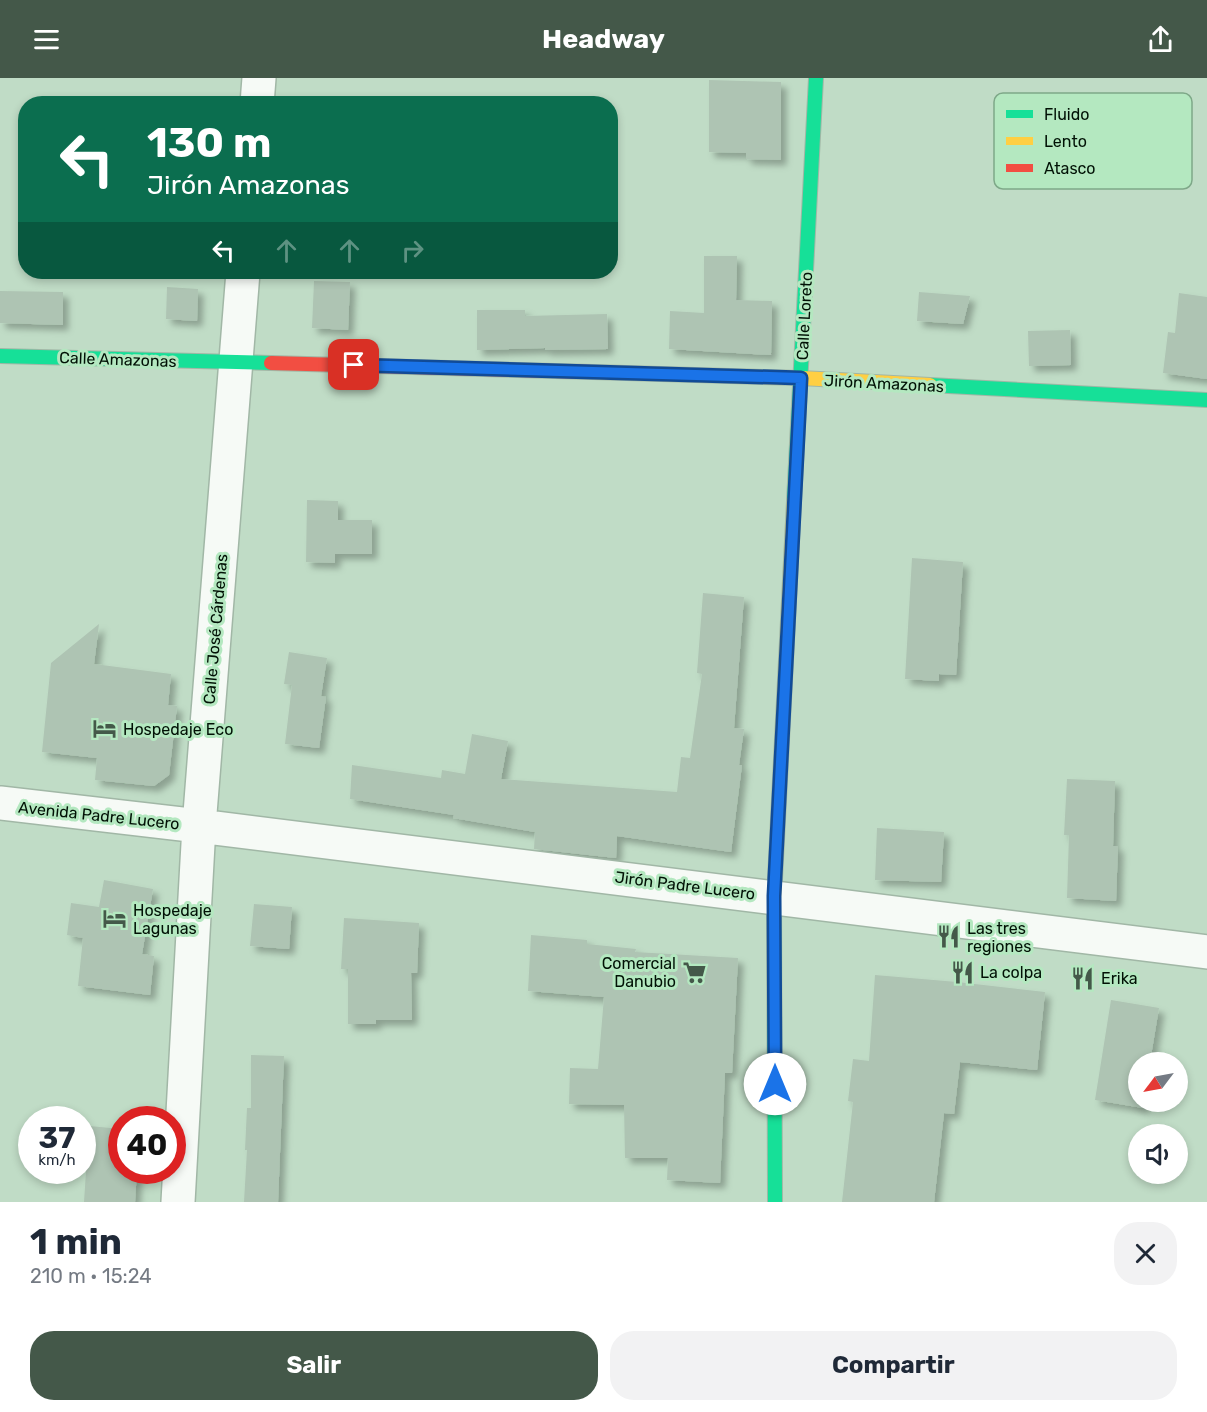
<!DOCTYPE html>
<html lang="es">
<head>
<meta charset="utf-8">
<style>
  :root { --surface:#fff; --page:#f2f2f3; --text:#1f2937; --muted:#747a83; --accent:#445849 }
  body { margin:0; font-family:Rubik,sans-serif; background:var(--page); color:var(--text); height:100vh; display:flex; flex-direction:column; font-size:22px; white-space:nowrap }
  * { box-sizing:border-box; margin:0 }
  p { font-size:20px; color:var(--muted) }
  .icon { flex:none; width:33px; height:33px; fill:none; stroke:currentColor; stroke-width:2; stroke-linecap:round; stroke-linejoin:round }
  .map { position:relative; height:1124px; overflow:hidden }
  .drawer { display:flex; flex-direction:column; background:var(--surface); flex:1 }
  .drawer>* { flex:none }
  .hud { position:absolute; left:18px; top:18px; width:600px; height:183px; border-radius:24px; box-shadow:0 3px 9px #0003; background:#0b6e4f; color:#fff; overflow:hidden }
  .needle { width:39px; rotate:238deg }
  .controls { position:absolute; left:1128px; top:974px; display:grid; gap:12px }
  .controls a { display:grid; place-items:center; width:60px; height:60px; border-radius:50%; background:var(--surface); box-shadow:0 3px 9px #0003; font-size:30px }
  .speed { position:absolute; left:18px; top:1028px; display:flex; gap:12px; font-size:30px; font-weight:700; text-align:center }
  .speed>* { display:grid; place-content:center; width:78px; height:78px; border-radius:50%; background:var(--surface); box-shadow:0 3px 9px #0003; line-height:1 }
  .speed small { font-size:15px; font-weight:400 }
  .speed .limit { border:9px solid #d22; background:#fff; color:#111 }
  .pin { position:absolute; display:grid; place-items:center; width:51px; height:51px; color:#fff; margin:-26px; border-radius:12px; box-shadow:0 3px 9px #0006 }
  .me { position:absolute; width:66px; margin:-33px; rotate:0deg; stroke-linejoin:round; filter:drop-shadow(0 0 4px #0008) }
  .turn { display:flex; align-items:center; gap:21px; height:126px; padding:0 30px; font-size:27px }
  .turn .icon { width:78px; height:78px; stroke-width:2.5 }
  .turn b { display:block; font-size:42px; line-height:51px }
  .lanes { display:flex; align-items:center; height:57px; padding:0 30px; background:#0003; justify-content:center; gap:30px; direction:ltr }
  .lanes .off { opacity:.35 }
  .round { display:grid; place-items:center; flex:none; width:63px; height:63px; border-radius:24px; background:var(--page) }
  .head { display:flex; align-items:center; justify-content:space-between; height:102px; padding:0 30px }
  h1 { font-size:36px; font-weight:700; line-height:45px }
  .action { display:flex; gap:12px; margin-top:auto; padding:12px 30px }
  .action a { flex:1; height:69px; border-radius:24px; background:var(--accent); color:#fff; font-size:24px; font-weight:700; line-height:69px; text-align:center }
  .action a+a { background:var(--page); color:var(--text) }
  header { display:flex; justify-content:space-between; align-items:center; height:78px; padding:0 30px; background:var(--accent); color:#fff; font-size:27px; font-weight:700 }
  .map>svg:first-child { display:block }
  .building { fill:#aec4b3; filter:url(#shadow) }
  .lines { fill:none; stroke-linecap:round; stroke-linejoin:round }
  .street-casing { stroke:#a1b7a6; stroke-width:36 }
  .fast-casing { stroke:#a1b7a6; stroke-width:16 }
  .slow-casing { stroke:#a1b7a6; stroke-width:16 }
  .jam-casing { stroke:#a1b7a6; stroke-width:16 }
  .street { stroke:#f6faf6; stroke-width:33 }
  .fast { stroke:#16e098; stroke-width:14 }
  .slow { stroke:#ffcf43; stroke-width:14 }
  .jam { stroke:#f24e42; stroke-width:14 }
  .route-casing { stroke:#114b97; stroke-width:15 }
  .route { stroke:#1a73e8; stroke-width:10 }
  .labels { text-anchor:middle; stroke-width:6; stroke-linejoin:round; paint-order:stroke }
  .street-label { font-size:16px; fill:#011105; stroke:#b4e8c0 }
  .poi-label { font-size:16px; fill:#011105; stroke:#b4e8c0; text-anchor:start }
  .key { fill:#b4e8c0; stroke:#7ea888; stroke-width:1.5 }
  .key-label { font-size:16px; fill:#011105 }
</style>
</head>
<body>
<header><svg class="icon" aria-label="menu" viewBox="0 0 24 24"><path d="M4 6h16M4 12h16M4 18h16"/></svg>Headway<svg class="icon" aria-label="share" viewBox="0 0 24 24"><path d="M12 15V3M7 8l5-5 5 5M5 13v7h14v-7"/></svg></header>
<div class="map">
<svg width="1207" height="1124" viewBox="0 0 1207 1124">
  <defs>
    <filter id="shadow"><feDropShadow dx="5.5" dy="5.5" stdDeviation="3" flood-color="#0004"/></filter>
  </defs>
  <rect width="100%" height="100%" fill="#c0dcc6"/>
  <path class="building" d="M709 2 781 4V82L746 81V75L709 74Z
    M704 178H737L736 222 772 223 771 277 669 271 670 233 704 235Z
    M314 203 350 204 348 252 312 250Z
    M167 209 198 211 197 243 166 241Z
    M0 213 63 214V247L0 245Z
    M919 214 970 218 963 246 917 243Z
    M1179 215 1207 219V301L1163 295 1168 254 1175 255Z
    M477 232H525V238L607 236 608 271 545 272V270L477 272Z
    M1070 252 1071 287 1029 288 1028 253Z
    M307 422 338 423V442H372V476H335V485L306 484Z
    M912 480 963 484 956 597 939 596V603L905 601Z
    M703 515 744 519 734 650 744 651 739 687H742L731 774 617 758 616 780 534 771 535 754 453 740 454 737 350 721 352 687 441 700 442 692 465 696 472 656 508 663 501 701 677 714 681 679 690 680 702 596 697 595Z
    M99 546 94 586 171 596 168 627 177 628 169 697 154 708 95 702 97 680 42 674 51 585Z
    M289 574 327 580 321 618 326 619 319 670 285 666 292 607 284 606Z
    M1067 701 1115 703 1113 768H1118L1116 823 1067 820 1069 757H1064Z
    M877 750 944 754 941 804 875 802Z
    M104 802 153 811 142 876 154 878 150 917 78 908 83 860 67 857 71 825 99 829Z
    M254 826 292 829 289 871 250 868Z
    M344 840 419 845 417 895H411L412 942H376V946H348V891H341Z
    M531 857 587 862V866L636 871 635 874 738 880 732 995H725L720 1105 667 1102 668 1080H625L624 1027 569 1026 570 990 598 991 604 919 528 913Z
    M875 897 957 904 1045 914 1037 992 960 984 954 1036 944 1035 934 1124H842L853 1024 848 1023 853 981 869 983Z
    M1111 922 1159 930 1150 984H1138V1023H1144L1143 1030 1095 1022Z
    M251 977 284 978 278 1124H244L247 1072H245L247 1030H251Z
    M89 1048 122 1051V1092H137L135 1124H84Z"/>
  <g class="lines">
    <defs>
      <path id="street" d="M257 26 259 0
        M0 725 199 748 1207 874
        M178 1124 199 748 243 194"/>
      <path id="fast" d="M0 278 271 285
        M930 307 1207 322
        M794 423 816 0
        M774 821 775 1124"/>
      <path id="slow" d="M592 294 801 300 930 307
        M774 821 794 423"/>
      <path id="jam" d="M271 285 592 294"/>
    </defs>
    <use href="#street" class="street-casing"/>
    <use href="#fast" class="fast-casing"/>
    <use href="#slow" class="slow-casing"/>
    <use href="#jam" class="jam-casing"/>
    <use href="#street" class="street"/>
    <use href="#fast" class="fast"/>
    <use href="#slow" class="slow"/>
    <use href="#jam" class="jam"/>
  </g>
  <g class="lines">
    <defs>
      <path id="route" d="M354 287 801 300 774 818 775 1006"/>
    </defs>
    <use href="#route" class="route-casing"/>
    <use href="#route" class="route"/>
  </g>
  <defs>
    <symbol id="hotel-bare" viewBox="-9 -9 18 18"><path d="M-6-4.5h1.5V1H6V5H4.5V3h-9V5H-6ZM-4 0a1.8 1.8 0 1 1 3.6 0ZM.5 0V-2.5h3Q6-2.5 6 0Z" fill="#445849" stroke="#b4e8c0" stroke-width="2.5" paint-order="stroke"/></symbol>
    <symbol id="restaurant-bare" viewBox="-9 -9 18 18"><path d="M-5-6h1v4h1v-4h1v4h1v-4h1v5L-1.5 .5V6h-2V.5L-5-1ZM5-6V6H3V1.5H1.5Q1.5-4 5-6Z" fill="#445849" stroke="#b4e8c0" stroke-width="2.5" paint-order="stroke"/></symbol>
    <symbol id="supermarket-bare" viewBox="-9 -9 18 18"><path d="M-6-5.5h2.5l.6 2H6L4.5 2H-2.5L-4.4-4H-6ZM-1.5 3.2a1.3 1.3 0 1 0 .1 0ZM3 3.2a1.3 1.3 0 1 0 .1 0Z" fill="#445849" stroke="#b4e8c0" stroke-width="2.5" paint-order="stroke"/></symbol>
  </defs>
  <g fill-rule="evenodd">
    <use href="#hotel-bare" x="88" y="634" width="33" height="33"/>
    <use href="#hotel-bare" x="98" y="824" width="33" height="33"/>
    <use href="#restaurant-bare" x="932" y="842" width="33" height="33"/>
    <use href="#supermarket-bare" x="678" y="878" width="33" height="33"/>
    <use href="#restaurant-bare" x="946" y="878" width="33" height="33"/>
    <use href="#restaurant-bare" x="1066" y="884" width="33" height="33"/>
  </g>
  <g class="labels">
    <g class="street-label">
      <text transform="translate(804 238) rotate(-87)" y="6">Calle Loreto</text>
      <text transform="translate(118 281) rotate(2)" y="6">Calle Amazonas</text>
      <text transform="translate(884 305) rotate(3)" y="6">Jirón Amazonas</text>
      <text transform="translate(215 551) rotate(-85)" y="6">Calle José Cárdenas</text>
      <text transform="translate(99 737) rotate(6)" y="6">Avenida Padre Lucero</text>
      <text transform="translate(685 807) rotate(7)" y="6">Jirón Padre Lucero</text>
    </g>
    <g class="poi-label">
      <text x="123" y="657">Hospedaje Eco</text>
      <text x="133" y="838">Hospedaje<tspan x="133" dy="18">Lagunas</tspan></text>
      <text x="967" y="856">Las tres<tspan x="967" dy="18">regiones</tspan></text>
      <text x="676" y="891" text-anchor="end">Comercial<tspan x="676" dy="18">Danubio</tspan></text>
      <text x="980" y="900">La colpa</text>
      <text x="1101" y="906">Erika</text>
    </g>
  </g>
  <rect x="994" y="15" width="198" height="96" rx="9" class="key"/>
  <rect x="1006" y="32" width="27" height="8" fill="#16e098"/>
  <rect x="1006" y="59" width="27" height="8" fill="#ffcf43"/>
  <rect x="1006" y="86" width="27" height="8" fill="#f24e42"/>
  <g class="key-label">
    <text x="1044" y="42">Fluido</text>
    <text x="1044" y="69">Lento</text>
    <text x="1044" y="96">Atasco</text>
  </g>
</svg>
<div class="controls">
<a><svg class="needle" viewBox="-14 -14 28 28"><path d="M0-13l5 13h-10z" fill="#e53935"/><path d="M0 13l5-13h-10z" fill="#747a83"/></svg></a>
<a><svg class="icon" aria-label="sound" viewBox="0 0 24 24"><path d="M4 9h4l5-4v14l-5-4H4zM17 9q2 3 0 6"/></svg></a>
</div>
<div class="speed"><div>37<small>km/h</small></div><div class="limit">40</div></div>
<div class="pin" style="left:354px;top:287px;background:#d93025"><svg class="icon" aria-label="arrive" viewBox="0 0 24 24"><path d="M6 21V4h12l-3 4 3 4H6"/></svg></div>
<svg class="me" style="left:775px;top:1006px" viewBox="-20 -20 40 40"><circle r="19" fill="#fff"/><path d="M0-13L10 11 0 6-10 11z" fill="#1a73e8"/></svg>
<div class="hud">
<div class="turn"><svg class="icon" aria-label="left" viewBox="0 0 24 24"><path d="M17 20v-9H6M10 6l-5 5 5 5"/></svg><div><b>130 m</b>Jirón Amazonas</div></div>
<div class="lanes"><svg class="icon" aria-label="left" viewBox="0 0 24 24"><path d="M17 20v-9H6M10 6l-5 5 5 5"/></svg><svg class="icon off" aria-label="ahead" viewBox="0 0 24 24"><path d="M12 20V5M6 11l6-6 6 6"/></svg><svg class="icon off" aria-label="ahead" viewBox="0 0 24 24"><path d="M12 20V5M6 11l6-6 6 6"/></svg><svg class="icon off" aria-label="right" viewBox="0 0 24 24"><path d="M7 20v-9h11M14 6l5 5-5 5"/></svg></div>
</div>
</div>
<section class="drawer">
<div class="head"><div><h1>1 min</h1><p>210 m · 15:24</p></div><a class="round"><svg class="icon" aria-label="close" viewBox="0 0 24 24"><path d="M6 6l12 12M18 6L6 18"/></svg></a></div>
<div class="action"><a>Salir</a><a>Compartir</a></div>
</section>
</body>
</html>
